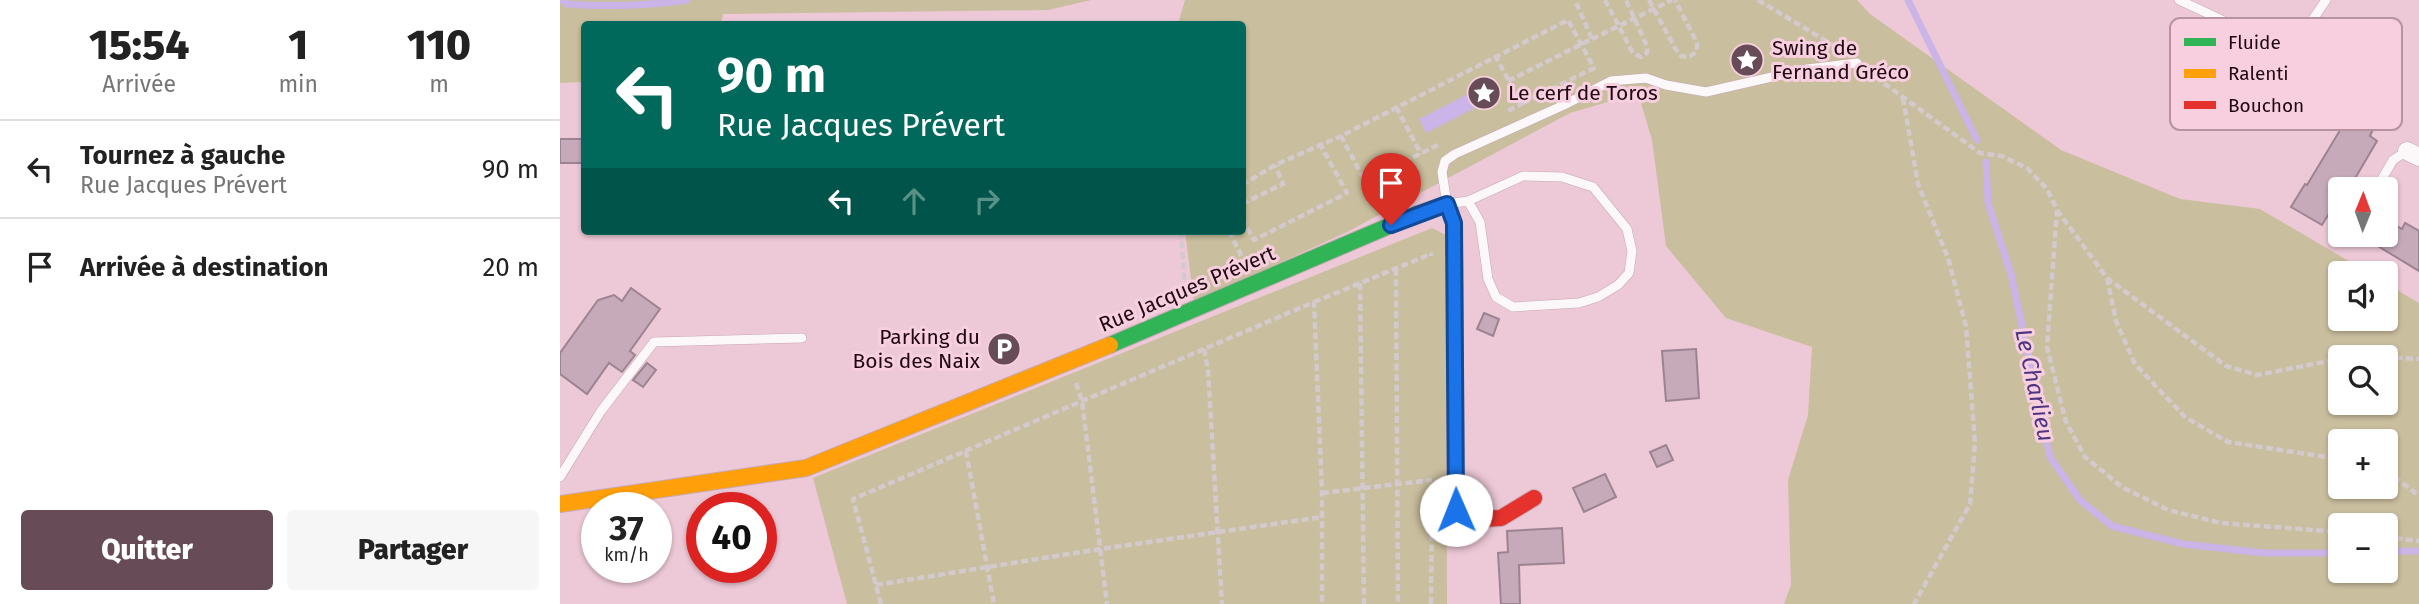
<!DOCTYPE html>
<html lang="fr">
<head>
<meta charset="utf-8">
<style>
  :root { --surface:#fff; --page:#f6f6f6; --text:#222; --muted:#767676; --line:#e0e0e0; --accent:#674b57 }
  body { margin:0; font-family:"Fira Sans",sans-serif; background:var(--page); color:var(--text); height:100vh; display:flex; flex-direction:column; font-size:26px; white-space:nowrap }
  * { box-sizing:border-box; margin:0 }
  p { font-size:23px; color:var(--muted) }
  .icon { flex:none; width:38px; height:38px; fill:none; stroke:currentColor; stroke-width:2; stroke-linecap:round; stroke-linejoin:round }
  .map { position:relative; flex:1; overflow:hidden }
  .side { display:flex; flex-direction:column; background:var(--surface); width:560px }
  .side>* { flex:none }
  .hud { position:absolute; left:21px; top:21px; width:665px; height:214px; border-radius:7px; box-shadow:0 2px 5px #0004; background:#00695c; color:#fff; overflow:hidden }
  .needle { width:46px; rotate:1deg }
  .buttons { position:absolute; left:1768px; top:177px; display:grid; gap:14px }
  .buttons a { display:grid; place-items:center; width:70px; height:70px; border-radius:7px; background:var(--surface); box-shadow:0 2px 5px #0004; font-size:35px }
  .speed { position:absolute; left:21px; top:492px; display:flex; gap:14px; font-size:35px; font-weight:700; text-align:center }
  .speed>* { display:grid; place-content:center; width:91px; height:91px; border-radius:50%; background:var(--surface); box-shadow:0 2px 5px #0004; line-height:1 }
  .speed small { font-size:18px; font-weight:400 }
  .speed .limit { border:10px solid #d22; background:#fff; color:#111 }
  .pin { position:absolute; display:grid; place-items:center; width:60px; height:60px; color:#fff; margin:-72px -30px; border-radius:50% 50% 50% 0; rotate:-45deg; box-shadow:0 0 7px #0007 }
  .pin .icon { rotate:45deg }
  .me { position:absolute; width:77px; margin:-38px; rotate:359deg; stroke-linejoin:round; filter:drop-shadow(0 0 5px #0008) }
  .turn { display:flex; align-items:center; gap:24px; height:147px; padding:0 21px; font-size:32px }
  .turn .icon { width:91px; height:91px; stroke-width:2.5 }
  .turn b { display:block; font-size:49px; line-height:60px }
  .lanes { display:flex; align-items:center; height:66px; padding:0 21px; background:#0003; justify-content:center; gap:35px; direction:ltr }
  .lanes .off { opacity:.35 }
  .eta { display:flex; justify-content:space-evenly; align-items:center; height:119px; text-align:center }
  .eta b { font-size:42px; font-weight:800; line-height:49px }
  .primary-button { display:flex; gap:14px; margin-top:auto; padding:14px 21px }
  .primary-button a { flex:1; height:80px; border-radius:7px; background:var(--accent); color:#fff; font-size:28px; font-weight:800; line-height:80px; text-align:center }
  .primary-button a+a { background:var(--page); color:var(--text) }
  ul { padding:0; list-style:none }
  li { display:flex; align-items:center; gap:21px; height:98px; padding:0 21px; border-top:2px solid var(--line) }
  li div { flex:1 }
  li b { display:block; font-size:26px }
  li em { font-style:normal }
  main { display:flex; flex:1; min-height:0 }
  .map>svg:first-child { display:block }
  .green { fill:#c9be9d; fill-rule:evenodd }
  .water { fill:#cab4e8 }
  .lines { fill:none; stroke-linecap:round; stroke-linejoin:round }
  .stream { stroke:#cab4e8; stroke-width:7 }
  .building { fill:#c6aaba; stroke:#9d8391; stroke-width:2 }
  .lane-casing { stroke:#c5a9b4; stroke-width:10 }
  .street-casing { stroke:#c5a9b4; stroke-width:19 }
  .fast-casing { stroke:#c5a9b4; stroke-width:18 }
  .slow-casing { stroke:#c5a9b4; stroke-width:18 }
  .jam-casing { stroke:#c5a9b4; stroke-width:18 }
  .path { stroke:#d4cace; stroke-width:4.5; stroke-dasharray:7 3.5; stroke-linecap:butt }
  .lane { stroke:#fcf7f9; stroke-width:9 }
  .street { stroke:#fcf7f9; stroke-width:18 }
  .fast { stroke:#30b455; stroke-width:16 }
  .slow { stroke:#ff9f0a; stroke-width:16 }
  .jam { stroke:#e5322d; stroke-width:16 }
  .route-casing { stroke:#114b97; stroke-width:18 }
  .route { stroke:#1a73e8; stroke-width:12 }
  .labels { text-anchor:middle; stroke-width:6; stroke-linejoin:round; paint-order:stroke }
  .poi-label { font-size:21px; fill:#1f0812; stroke:#f8cfde; text-anchor:start }
  .street-label { font-size:21px; fill:#1f0812; stroke:#f8cfde }
  .water-label { font-size:23px; font-style:italic; fill:#4e3583; stroke:#f8cfde }
  .key { fill:#f8cfde; stroke:#b793a1; stroke-width:2 }
  .key-label { font-size:19px; fill:#1f0812 }
</style>
</head>
<body>
<main>
<section class="side">
<div class="eta">
<div><b>15:54</b><p>Arrivée</p></div>
<div><b>1</b><p>min</p></div>
<div><b>110</b><p>m</p></div>
</div>
<ul>
<li><svg class="icon" aria-label="left" viewBox="0 0 24 24"><path d="M17 20v-9H6M10 6l-5 5 5 5"/></svg><div><b>Tournez à gauche</b><p>Rue Jacques Prévert</p></div><em>90 m</em></li>
<li><svg class="icon" aria-label="arrive" viewBox="0 0 24 24"><path d="M6 21V4h12l-3 4 3 4H6"/></svg><div><b>Arrivée à destination</b></div><em>20 m</em></li>
</ul>
<div class="primary-button"><a>Quitter</a><a>Partager</a></div>
</section>
<div class="map">
<svg width="1859" height="604" viewBox="0 0 1859 604">
  <rect width="100%" height="100%" fill="#edc8d6"/>
  <path class="green" d="M0 0H531L488 10 163 14 161 24H24V82L0 83Z
    M625 0H1297L1310 14 1501 150 1620 199 1700 209 1809 273H1780V318H1825V283L1859 303V604H1224L1231 585 1228 480 1248 415 1252 347 1166 318 1106 246 1092 140 1078 93 1010 113 787 232 634 302 625 231H682V24H618ZM1780 357H1825V402H1780ZM1780 441H1825V486H1780ZM1780 525H1825V570H1780Z
    M872 228 886 235 887 604H287L253 478Z"/>
  <path class="water" d="M916 90 923 104 866 133 859 119Z"/>
  <g class="lines">
    <path class="stream" d="M2 0 7 4C48 7 86 6 127 0
      M1348 0 1417 140
      M1426 162 1428 203 1451 274 1490 457 1520 500 1552 526 1623 544 1704 553H1780
      M1825 551H1859"/>
  </g>
  <path class="building" d="M1794 115 1814 127 1810 136 1817 141 1790 187 1786 185 1784 189H1780V195L1762 225 1731 207 1745 184 1747 185 1785 122 1789 124Z
    M0 139H24V163H0Z
    M1825 219 1842 229 1845 223 1859 231V271L1798 234H1825Z
    M71 288 100 309 70 351 75 355 62 372 49 363 27 394 0 374V353L38 300 54 295 62 301Z
    M924 313 939 319 933 336 917 329Z
    M1136 349 1139 398 1106 401 1102 351Z
    M87 363 96 370 83 387 73 380Z
    M1106 445 1113 460 1097 467 1090 452Z
    M1045 474 1056 497 1024 512 1013 488Z
    M1002 528 1004 563 959 565 960 604H941L938 553 948 552 947 531Z"/>
  <g class="lines">
    <defs>
      <path id="lane" d="M1619 0 1711 43 1751 22 1766 0
        M1816 189 1833 160 1847 151
        M908 201 920 222 928 279 936 297 953 307 1019 303 1038 297 1058 285 1069 273 1072 251 1067 229 1033 187 1002 177 963 176 908 201 887 204 882 172 885 161 895 154 1004 105 1051 81 1086 78 1106 85 1146 92 1247 69 1297 63
        M0 477 41 411 94 342 242 338"/>
      <path id="street" d="M1847 151 1859 157"/>
      <path id="fast" d="M550 345 857 214"/>
      <path id="slow" d="M0 504 246 468 550 345"/>
      <path id="jam" d="M857 214 887 204 894 223 896 510 903 520 941 518 974 498"/>
    </defs>
    <use href="#lane" class="lane-casing"/>
    <use href="#street" class="street-casing"/>
    <use href="#fast" class="fast-casing"/>
    <use href="#slow" class="slow-casing"/>
    <use href="#jam" class="jam-casing"/>
    <path class="path" d="M1045 0 1073 53 1081 57 1087 53V46L1066 0
      M1089 0 1115 48 1121 56 1129 57 1137 51V43L1115 0
      M1198 0 1281 50
      M1032 39 1112 0
      M935 55 961 104 946 112
      M1307 71 1420 153 1442 156 1467 168 1487 189 1497 210 1487 347 1506 422 1525 457 1562 487 1608 510 1661 523 1780 532
      M948 81 1032 39 1015 0
      M1343 98 1358 184 1388 258 1406 326 1415 443 1410 504 1354 604
      M836 107 861 154
      M878 145 805 181 781 136 1008 20 1034 68 961 104
      M682 185 715 165 781 136
      M682 204 723 184 715 165
      M1497 210 1547 278 1666 366 1697 375 1780 359
      M682 219 694 240 787 193 760 144
      M621 231 625 290
      M669 231 686 265
      M836 269 838 604
      M1547 278 1556 321 1575 364 1625 417 1668 442 1780 459
      M800 283 804 604
      M754 302 871 254V256
      M644 349 648 370 662 604
      M1791 357H1819
      M1825 357 1859 359
      M516 383 522 401 547 604
      M406 451 434 604
      M1825 472 1831 474 1859 496
      M762 493 872 480
      M1825 537 1859 541
      M316 585 540 549 762 517
      M321 604 293 499 754 302 762 493V604
      M871 604 872 510"/>
    <use href="#lane" class="lane"/>
    <use href="#street" class="street"/>
    <use href="#fast" class="fast"/>
    <use href="#slow" class="slow"/>
    <use href="#jam" class="jam"/>
  </g>
  <g class="lines">
    <defs>
      <path id="route" d="M831 225 887 204 894 223 896 510"/>
    </defs>
    <use href="#route" class="route-casing"/>
    <use href="#route" class="route"/>
  </g>
  <defs>
    <symbol id="sight-disc" viewBox="-11 -11 22 22"><circle r="9.5" fill="#674b57" stroke="#f8cfde"/><path d="M0-6L1.8-2.2L6-1.7L2.9 1.2L3.7 5.4L0 3.3L-3.7 5.4L-2.9 1.2L-6-1.7L-1.8-2.2Z" fill="#fff"/></symbol>
    <symbol id="parking-disc" viewBox="-11 -11 22 22"><circle r="9.5" fill="#674b57" stroke="#f8cfde"/><path d="M-3.5-5.5H1a3.5 3.5 0 0 1 0 7H-1V5.5H-3.5ZM-1-3.4V-.6H.8a1.4 1.4 0 0 0 0-2.8Z" fill="#fff"/></symbol>
  </defs>
  <g fill-rule="evenodd">
    <use href="#sight-disc" x="1168" y="41" width="38" height="38"/>
    <use href="#sight-disc" x="905" y="74" width="38" height="38"/>
    <use href="#parking-disc" x="425" y="330" width="38" height="38"/>
  </g>
  <g class="labels">
    <g class="poi-label">
      <text x="1212" y="55">Swing de<tspan x="1212" dy="24">Fernand Gréco</tspan></text>
      <text x="948" y="100">Le cerf de Toros</text>
      <text x="420" y="344" text-anchor="end">Parking du<tspan x="420" dy="24">Bois des Naix</tspan></text>
    </g>
    <g class="street-label">
      <text transform="translate(627 289) rotate(-23)" y="7">Rue Jacques Prévert</text>
    </g>
    <g class="water-label">
      <text transform="translate(1475 385) rotate(78)" y="8">Le Charlieu</text>
    </g>
  </g>
  <rect x="1610" y="18" width="232" height="112" rx="10" class="key"/>
  <rect x="1624" y="38" width="32" height="8" fill="#30b455"/>
  <rect x="1624" y="69" width="32" height="9" fill="#ff9f0a"/>
  <rect x="1624" y="101" width="32" height="8" fill="#e5322d"/>
  <g class="key-label">
    <text x="1668" y="49">Fluide</text>
    <text x="1668" y="80">Ralenti</text>
    <text x="1668" y="112">Bouchon</text>
  </g>
</svg>
<div class="buttons">
<a><svg class="needle" viewBox="-14 -14 28 28"><path d="M0-13l5 13h-10z" fill="#e53935"/><path d="M0 13l5-13h-10z" fill="#767676"/></svg></a>
<a><svg class="icon" aria-label="sound" viewBox="0 0 24 24"><path d="M4 9h4l5-4v14l-5-4H4zM17 9q2 3 0 6"/></svg></a>
<a><svg class="icon" aria-label="search" viewBox="0 0 24 24"><circle cx="10" cy="10" r="6"/><path d="M15 15l6 6"/></svg></a>
<a>+</a>
<a>−</a>
</div>
<div class="speed"><div>37<small>km/h</small></div><div class="limit">40</div></div>
<div class="pin" style="left:831px;top:225px;background:#d93025"><svg class="icon" aria-label="arrive" viewBox="0 0 24 24"><path d="M6 21V4h12l-3 4 3 4H6"/></svg></div>
<svg class="me" style="left:896px;top:510px" viewBox="-20 -20 40 40"><circle r="19" fill="#fff"/><path d="M0-13L10 11 0 6-10 11z" fill="#1a73e8"/></svg>
<div class="hud">
<div class="turn"><svg class="icon" aria-label="left" viewBox="0 0 24 24"><path d="M17 20v-9H6M10 6l-5 5 5 5"/></svg><div><b>90 m</b>Rue Jacques Prévert</div></div>
<div class="lanes"><svg class="icon" aria-label="left" viewBox="0 0 24 24"><path d="M17 20v-9H6M10 6l-5 5 5 5"/></svg><svg class="icon off" aria-label="ahead" viewBox="0 0 24 24"><path d="M12 20V5M6 11l6-6 6 6"/></svg><svg class="icon off" aria-label="right" viewBox="0 0 24 24"><path d="M7 20v-9h11M14 6l5 5-5 5"/></svg></div>
</div>
</div>
</main>
</body>
</html>
